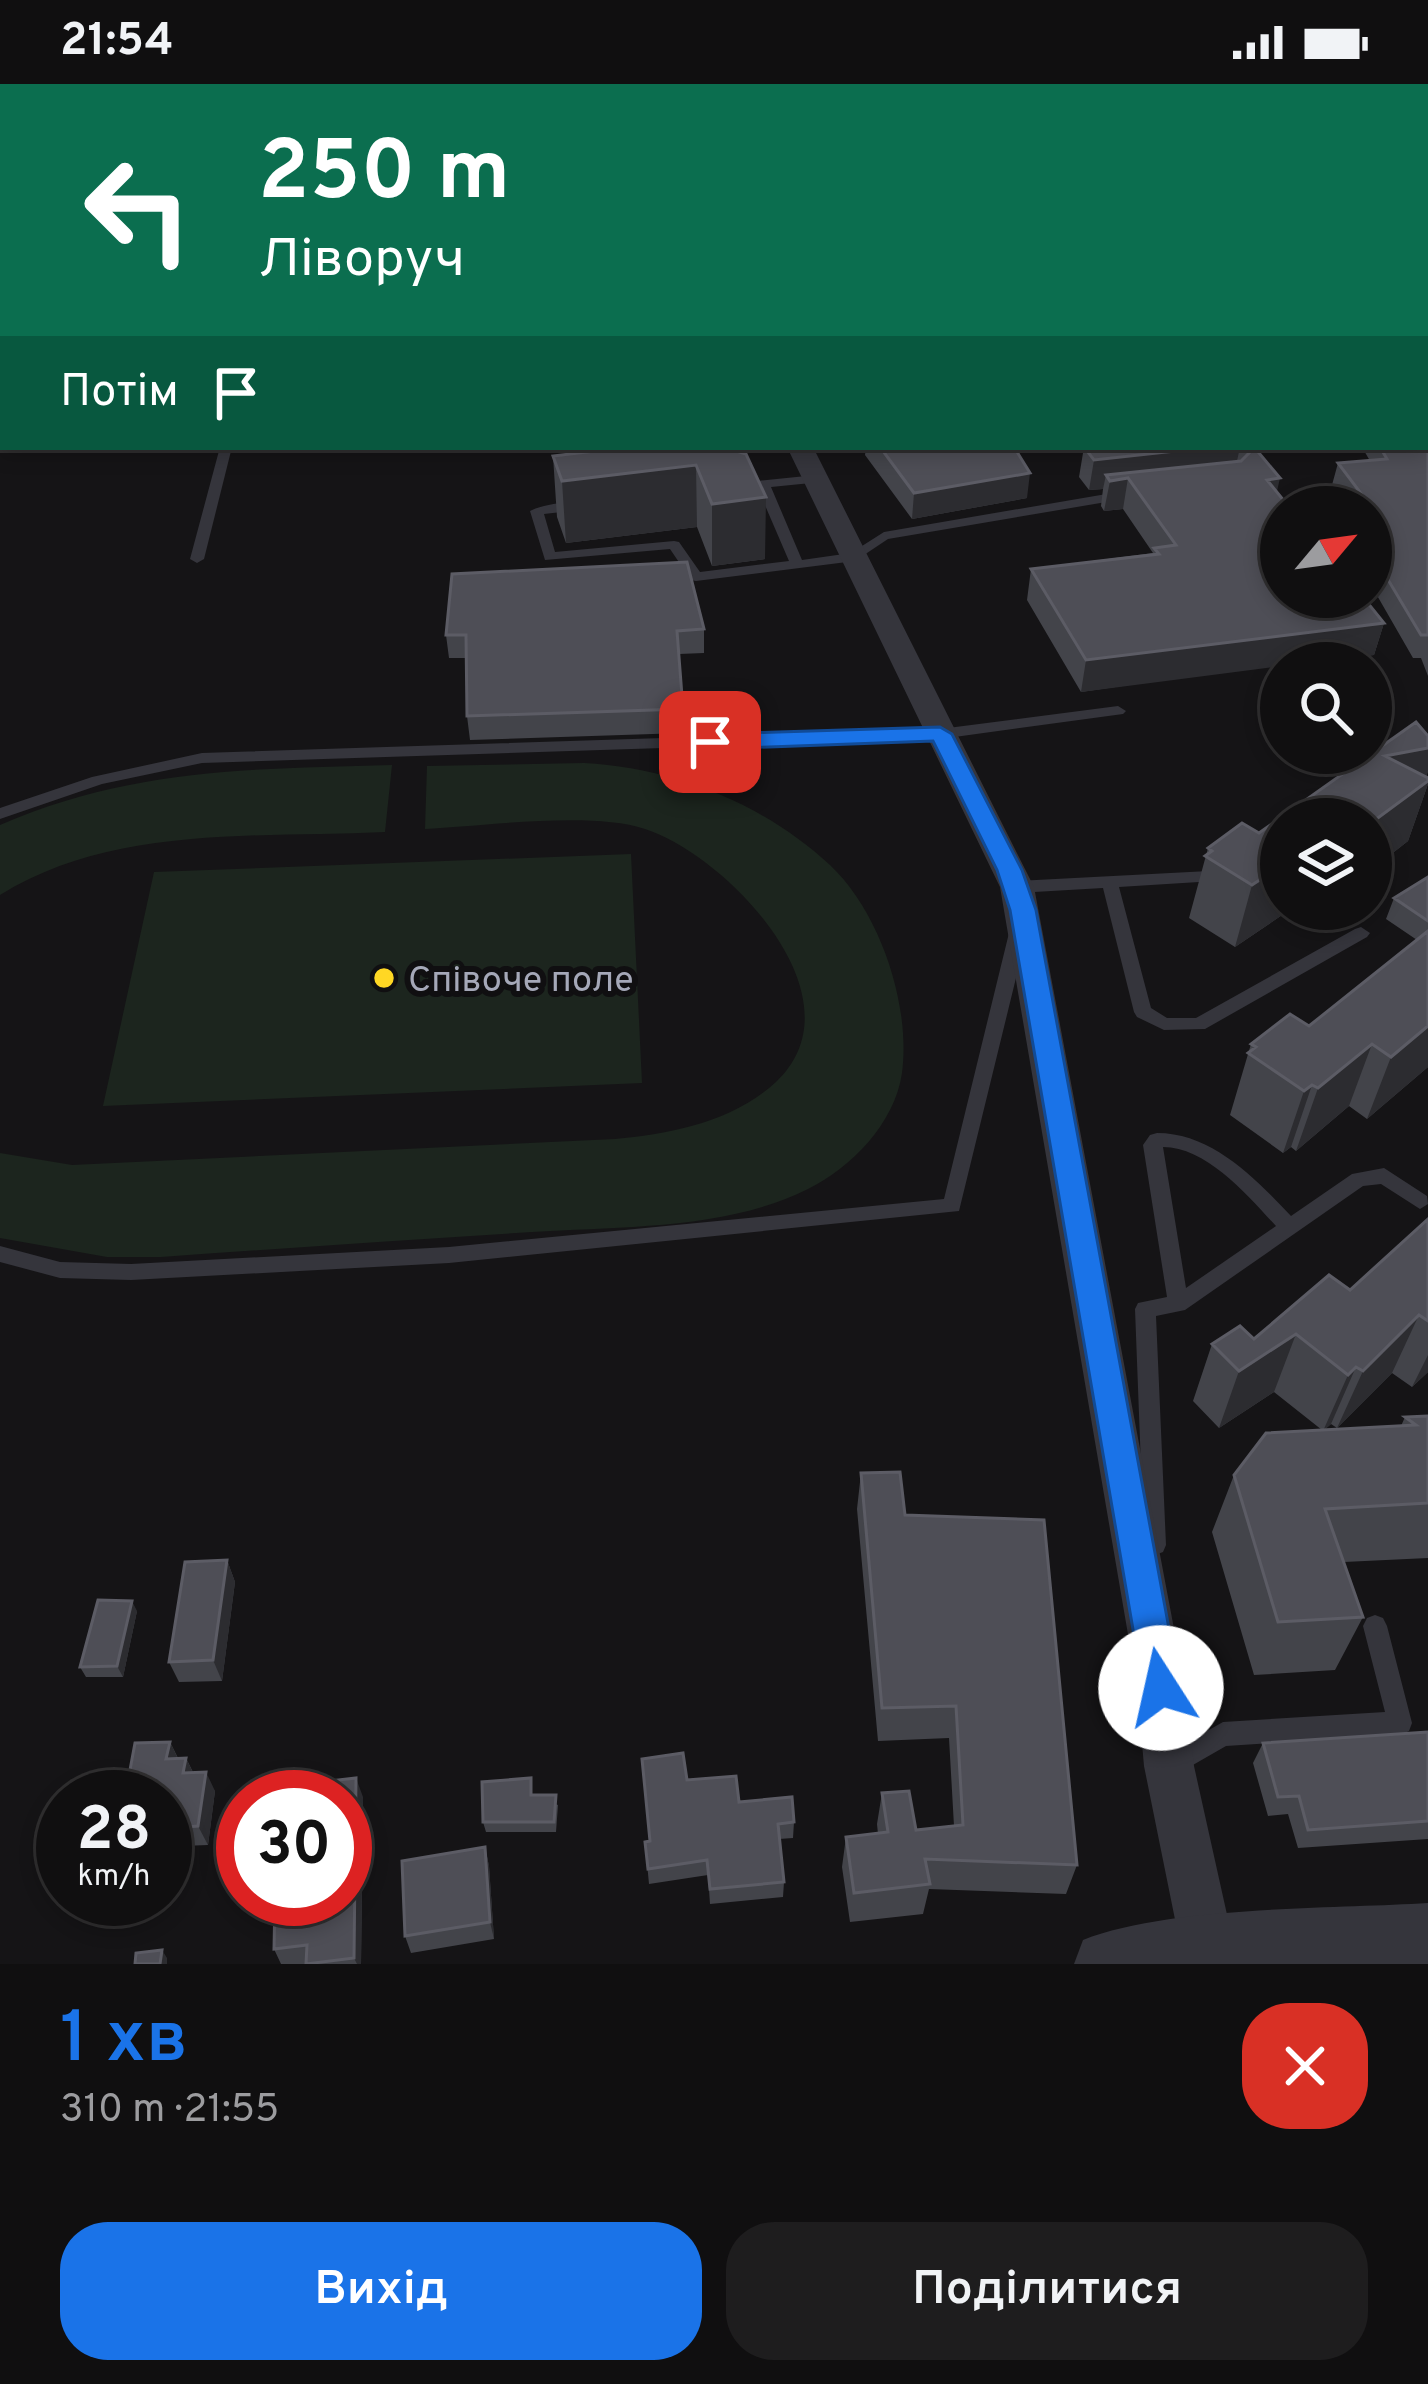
<!DOCTYPE html>
<html lang="uk">
<head>
<meta charset="utf-8">
<style>
  :root { --surface:#100f10; --page:#1e1d1e; --text:#f1f3f6; --muted:#9c9c9f; --line:#302f30; --accent:#1a73e8 }
  body { margin:0; font-family:Overpass,sans-serif; background:var(--page); color:var(--text); height:100vh; display:flex; flex-direction:column; font-size:45px; white-space:nowrap }
  * { box-sizing:border-box; margin:0 }
  p { font-size:39px; color:var(--muted) }
  .icon { flex:none; width:66px; height:66px; fill:none; stroke:currentColor; stroke-width:2; stroke-linecap:round; stroke-linejoin:round }
  .map { position:relative; height:1880px; overflow:hidden }
  .panel { display:flex; flex-direction:column; background:var(--surface); flex:1 }
  .panel>* { flex:none }
  .top-card { position:absolute; left:0px; top:0px; width:1428px; height:366px; box-shadow:0 6px 18px #0003,0 0 0 3px var(--line); background:#0b6e4f; color:#fff; overflow:hidden }
  .needle { width:78px; rotate:61deg }
  .fabs { position:absolute; left:1260px; top:402px; display:grid; gap:24px }
  .fabs a { display:grid; place-items:center; width:132px; height:132px; border-radius:50%; background:var(--surface); box-shadow:0 6px 18px #0003,0 0 0 3px var(--line); font-size:60px }
  .speed { position:absolute; left:36px; top:1686px; display:flex; gap:24px; font-size:60px; font-weight:700; text-align:center }
  .speed>* { display:grid; place-content:center; width:156px; height:156px; border-radius:50%; background:var(--surface); box-shadow:0 6px 18px #0003,0 0 0 3px var(--line); line-height:1 }
  .speed small { font-size:30px; font-weight:400 }
  .speed .limit { border:18px solid #d22; background:#fff; color:#111 }
  .pin { position:absolute; display:grid; place-items:center; width:102px; height:102px; color:#fff; margin:-51px; border-radius:24px; box-shadow:0 6px 18px #0006 }
  .me { position:absolute; width:132px; margin:-66px; rotate:350deg; stroke-linejoin:round; filter:drop-shadow(0 0 9px #0008) }
  .turn { display:flex; align-items:center; gap:42px; height:252px; padding:0 60px; font-size:54px }
  .turn .icon { width:156px; height:156px; stroke-width:2.5 }
  .turn b { display:block; font-size:84px; line-height:102px }
  .then { display:flex; align-items:center; height:114px; padding:0 60px; background:#0003; gap:24px; font-size:45px }
  .round { display:grid; place-items:center; flex:none; width:126px; height:126px; border-radius:48px; background:var(--page) }
  .headline { display:flex; align-items:center; justify-content:space-between; height:204px; padding:0 60px }
  h1 { font-size:72px; font-weight:600; line-height:90px; color:var(--accent) }
  .primary-button { display:flex; gap:24px; margin-top:auto; padding:24px 60px }
  .primary-button a { flex:1; height:138px; border-radius:48px; background:var(--accent); color:#fff; font-size:48px; font-weight:600; line-height:138px; text-align:center }
  .primary-button a+a { background:var(--page); color:var(--text) }
  .status { display:flex; justify-content:space-between; align-items:center; height:84px; padding:0 60px; background:var(--surface); direction:ltr }
  .status svg { height:33px; fill:currentColor }
  .map>svg:first-child { display:block }
  .green { fill:#1c251e }
  .lines { fill:none; stroke-linecap:round; stroke-linejoin:round }
  .stream { stroke:#29313b; stroke-width:6 }
  .service { fill:#35353c; fill-rule:evenodd }
  .minor { fill:#35353c; fill-rule:evenodd }
  .tertiary { fill:#35353c; fill-rule:evenodd }
  .wall { fill:#43444a }
  .shaded-wall { fill:#2c2c30 }
  .building { fill:#4e4e56; stroke:#5c5c65; stroke-width:3 }
  .route { fill:#1a73e8; stroke:#114b97; stroke-width:3 }
  .poi-dot { fill:#ffd724; stroke:#100f11; stroke-width:4.5 }
  .labels { text-anchor:middle; stroke-width:12; stroke-linejoin:round; paint-order:stroke }
  .poi-label { font-size:36px; fill:#a5a8b8; stroke:#100f11; text-anchor:start }
</style>
</head>
<body>
<div class="status"><b>21:54</b><svg viewBox="0 0 49 12"><path d="M0 12V9h3v3zM5 12V6h3v6zM10 12V3h3v9zM15 12V0h3v12zM26 1h20v11H26zM47 4h2v5h-2z"/></svg></div>
<div class="map">
<svg width="1428" height="1880" viewBox="0 0 1428 1880">
  <rect width="100%" height="100%" fill="#151416"/>
  <path class="green" d="M584 679C674 684 763 719 830 781 880 828 911 921 902 989 895 1039 851 1084 808 1105 726 1146 622 1142 532 1148 408 1156 284 1164 161 1173H107L0 1154V1069L72 1081 615 1055C670 1050 733 1038 776 998 865 914 726 771 645 745 591 727 485 742 425 745L427 682Z
    M392 681 385 748C256 754 113 741 0 811V741C131 684 252 685 392 681Z
    M631 770 642 999 103 1022 154 788Z"/>
  <g class="lines">
    <path class="stream" d="M468 3 477 0"/>
    <path class="service" d="M103 0H113L112 3H102Z
      M796 0H806L807 3H797Z
      M0 64H3V70H0Z
      M0 115H3V121H0Z
      M220 363H232L204 475 197 479 190 475Z
      M816 391 821 392V398L771 403 802 476 851 469 884 448 1124 407 1131 411 1124 415 888 455 855 477 696 497 691 496 670 465 545 476 530 427C543 420 573 415 586 422L579 426 544 430 555 468 674 457 679 458 700 488 789 477 758 405 737 407 730 403 737 399Z
      M1118 622 1126 627 1123 630 940 655 202 679 102 700 0 735V724L92 693 202 669 940 645Z
      M1209 787 1217 793 1215 797 1119 803 1151 924 1167 934H1196L1355 845 1361 843 1370 849 1367 853 1205 945 1164 946 1137 933 1134 928 1103 804 1017 809 1009 803 1017 797Z
      M1018 843 1027 849 959 1127 449 1179 131 1196 60 1194 0 1178V1162L60 1178 131 1180 449 1163 944 1115 1009 849Z
      M1157 1049C1212 1049 1255 1094 1291 1132L1352 1090 1384 1084 1427 1112 1428 1120 1420 1125 1381 1100 1363 1102 1185 1226 1156 1232 1166 1461 1163 1468 1155 1471 1147 1468 1144 1461 1135 1225 1138 1219 1167 1213 1143 1061 1150 1051ZM1163 1063C1207 1063 1248 1112 1276 1142L1186 1204Z
      M1375 1531 1383 1534 1387 1542 1412 1639 1409 1647 1400 1651 1226 1662 1172 1693 1163 1690 1160 1681 1163 1672 1223 1638 1385 1628 1363 1542 1367 1534Z"/>
    <path class="minor" d="M680 0H698L699 3H681Z
      M1104 0H1122L1124 3H1106Z
      M3 254V268L0 269V255Z
      M1425 321H1428V339H1425Z
      M787 363H813L1034 803 1185 1603 1194 1682 1238 1880H1184L1144 1682 1137 1603 1000 803Z"/>
    <path class="tertiary" d="M1428 1819V1880H1074L1083 1856C1168 1822 1333 1825 1428 1819Z"/>
  </g>
  <path class="wall" d="M924 0H1086L1087 1 1086 3H926Z
    M1170 0H1250L1176 3Z
    M1265 0H1428V49H1425V3H1268Z
    M1425 124 1428 128V267L1425 264Z
    M1428 333V592L1421 574H1413L1371 501V423H1340L1342 417H1344L1332 401 1338 379 1370 377 1362 363H1425Z
    M724 363 765 475 712 482 697 443 566 459 557 433 553 372Z
    M866 363H1014L1027 414 912 435 865 371Z
    M1084 363H1254L1277 408 1384 539 1374 571 1308 579H1281L1081 608 1027 516 1031 485 1153 469 1123 425 1104 427 1101 422 1103 405 1089 406 1079 393Z
    M704 545V569L679 570 683 649 470 656 467 632 466 574H449L446 551Z
    M1416 638 1428 652V687L1426 693 1428 694V700L1408 757 1371 786V735H1281V825H1291L1235 863 1189 834 1208 764 1242 739 1259 749Z
    M1428 793V983L1367 1035 1349 1022 1296 1067 1291 1063 1283 1069 1230 1031 1251 960 1309 942 1417 856 1386 835 1394 814Z
    M1299 825H1320L1311 832Z
    M1428 1135V1288L1412 1303 1392 1289 1337 1344 1331 1340 1324 1346 1401 1342 1405 1333 1428 1332V1474L1344 1478 1363 1533 1335 1586 1254 1591 1212 1448 1234 1391 1322 1346 1274 1308 1219 1344 1193 1317 1212 1260 1254 1255 1350 1206Z
    M861 1389 905 1431 1077 1781 1066 1810 929 1805 923 1830 850 1838 842 1783 846 1753 878 1750 877 1740 882 1709 916 1746 954 1742 949 1654 878 1657 857 1425Z
    M227 1476 235 1498 222 1597 179 1598 169 1578Z
    M137 1527 123 1593H86L80 1583Z
    M1428 1648V1755L1298 1764 1288 1730 1268 1732 1253 1679 1263 1659Z
    M170 1658 178 1674H186L193 1688 215 1707 208 1761 182 1762 180 1775 165 1776V1713Z
    M687 1696 794 1738 793 1754 779 1755 784 1798 783 1813 710 1820 708 1791 649 1800 645 1758 650 1757Z
    M533 1711 558 1721 556 1748H486L483 1738Z
    M363 1713 361 1880H281L274 1865 345 1815Z
    M485 1763 489 1782 494 1855 411 1869 405 1852Z"/>
  <path class="shaded-wall" d="M1212 363H1240L1234 391 1128 394 1123 425 1104 427 1110 397 1106 391 1103 405 1089 406 1094 376Z
    M696 381 697 443 566 459 562 397Z
    M1030 389 1027 414 912 435 914 409Z
    M1280 394 1273 425 1267 396Z
    M766 413 765 475 712 482V420Z
    M1384 539 1374 571 1308 579H1281V582L1081 608 1086 576Z
    M1428 664V687L1424 700 1428 697V700L1408 757 1371 786V739L1385 672Z
    M1281 782V825H1291L1235 863 1252 801Z
    M1428 942V983L1367 1035 1391 973Z
    M1372 960 1349 1022 1296 1067 1318 1004Z
    M1312 1001 1291 1063 1283 1069 1304 1007Z
    M1419 1231 1392 1289 1337 1344 1363 1287Z
    M1296 1250 1274 1308 1219 1344 1239 1287Z
    M1428 1271V1288L1412 1303Z
    M1356 1283 1331 1340 1323 1347 1348 1291Z
    M227 1476 235 1498 222 1597 213 1576Z
    M132 1517 137 1527 123 1593 117 1582Z
    M170 1658 179 1677 166 1675Z
    M186 1674 195 1693 183 1689Z
    M206 1688 215 1707 208 1761 198 1742Z
    M356 1694 363 1713 361 1880H357L354 1874Z
    M172 1744 182 1762 180 1775 170 1757Z
    M485 1763 489 1782 494 1855 490 1838Z
    M162 1866 167 1874V1880H160Z"/>
  <path class="building" d="M500 0H674L675 3H500Z
    M955 0H1086L1087 1 956 3Z
    M1309 0H1428V30H1425V3H1311Z
    M1425 124 1428 128V161L1426 169H1428V240L1425 237Z
    M1425 329 1428 333V551H1421L1371 467V423H1345L1342 417 1366 416 1338 379 1387 375 1380 363H1425Z
    M629 363H724L746 370 766 413 712 420 696 381 562 397 553 372Z
    M880 363H1014L1030 389 914 409Z
    M1084 363H1212L1094 376Z
    M1245 363H1254L1280 394 1267 396 1289 423H1281V513H1363L1384 539 1086 576 1031 485 1159 470 1154 464 1176 461 1128 394 1110 397 1106 391 1241 377 1251 367Z
    M687 478 704 545 677 547 683 625 467 632 466 551H446L452 490Z
    M1416 638 1428 652V664L1385 672 1428 694V697L1371 739V735H1281V782L1252 801 1205 772 1212 767 1208 764 1242 739 1259 749Z
    M1428 793V837L1394 814Z
    M1428 847V942L1391 973 1372 960 1318 1004 1312 1001 1304 1007 1248 969 1256 963 1251 960 1290 930 1309 942Z
    M1428 1135V1237L1419 1231 1363 1287 1356 1283 1348 1291 1296 1250 1239 1287 1212 1260 1240 1242 1254 1255 1329 1191 1350 1206Z
    M1428 1332V1419L1325 1425 1363 1533 1278 1538 1234 1391 1266 1349 1416 1341 1405 1333Z
    M900 1388 905 1431 1044 1436 1077 1781 925 1775 930 1800 854 1809 846 1753 888 1748 882 1709 909 1707 916 1746 963 1741 956 1622 882 1624 861 1389Z
    M227 1476 213 1576 169 1578 185 1478Z
    M98 1516 132 1517 117 1582 80 1583Z
    M1428 1648V1737L1308 1746 1299 1712 1278 1713 1263 1659Z
    M170 1658 166 1675 186 1674 183 1689 206 1688 198 1742 172 1744 170 1757H165V1713H125L135 1659Z
    M683 1669 687 1696 736 1692 739 1718 792 1713 794 1738 778 1740 784 1798 710 1805 707 1776 648 1785 645 1758 650 1757 642 1675Z
    M356 1694 354 1874 306 1880 307 1861 274 1865 275 1815H345V1713H320L321 1698Z
    M531 1694V1711H556L554 1738H483L482 1698Z
    M485 1763 490 1838 405 1852 402 1777Z
    M162 1866 160 1880H135L136 1869Z"/>
  <path class="route" d="M940 643 952 650 1022 786 1036 826 1180 1604 1174 1616 1161 1621 1148 1616 1143 1604 1010 826 997 786 933 657 710 665 698 658 710 650Z"/>
  <circle class="poi-dot" cx="384" cy="894" r="12"/>
  <g class="labels">
    <g class="poi-label">
      <text x="408" y="907">Співоче поле</text>
    </g>
  </g>
</svg>
<div class="fabs">
<a><svg class="needle" viewBox="-14 -14 28 28"><path d="M0-13l5 13h-10z" fill="#e53935"/><path d="M0 13l5-13h-10z" fill="#9c9c9f"/></svg></a>
<a><svg class="icon" aria-label="search" viewBox="0 0 24 24"><circle cx="10" cy="10" r="6"/><path d="M15 15l6 6"/></svg></a>
<a><svg class="icon" aria-label="layers" viewBox="0 0 24 24"><path d="M12 4l9 5-9 5-9-5zM3 14l9 5 9-5"/></svg></a>
</div>
<div class="speed"><div>28<small>km/h</small></div><div class="limit">30</div></div>
<div class="pin" style="left:710px;top:658px;background:#d93025"><svg class="icon" aria-label="arrive" viewBox="0 0 24 24"><path d="M6 21V4h12l-3 4 3 4H6"/></svg></div>
<svg class="me" style="left:1161px;top:1604px" viewBox="-20 -20 40 40"><circle r="19" fill="#fff"/><path d="M0-13L10 11 0 6-10 11z" fill="#1a73e8"/></svg>
<div class="top-card">
<div class="turn"><svg class="icon" aria-label="left" viewBox="0 0 24 24"><path d="M17 20v-9H6M10 6l-5 5 5 5"/></svg><div><b>250 m</b>Ліворуч</div></div>
<div class="then">Потім<svg class="icon" aria-label="arrive" viewBox="0 0 24 24"><path d="M6 21V4h12l-3 4 3 4H6"/></svg></div>
</div>
</div>
<section class="panel">
<div class="headline"><div><h1>1 хв</h1><p>310 m · 21:55</p></div><a class="round" style="background:#d93025;color:#fff"><svg class="icon" aria-label="close" viewBox="0 0 24 24"><path d="M6 6l12 12M18 6L6 18"/></svg></a></div>
<div class="primary-button"><a>Вихід</a><a>Поділитися</a></div>
</section>
</body>
</html>
